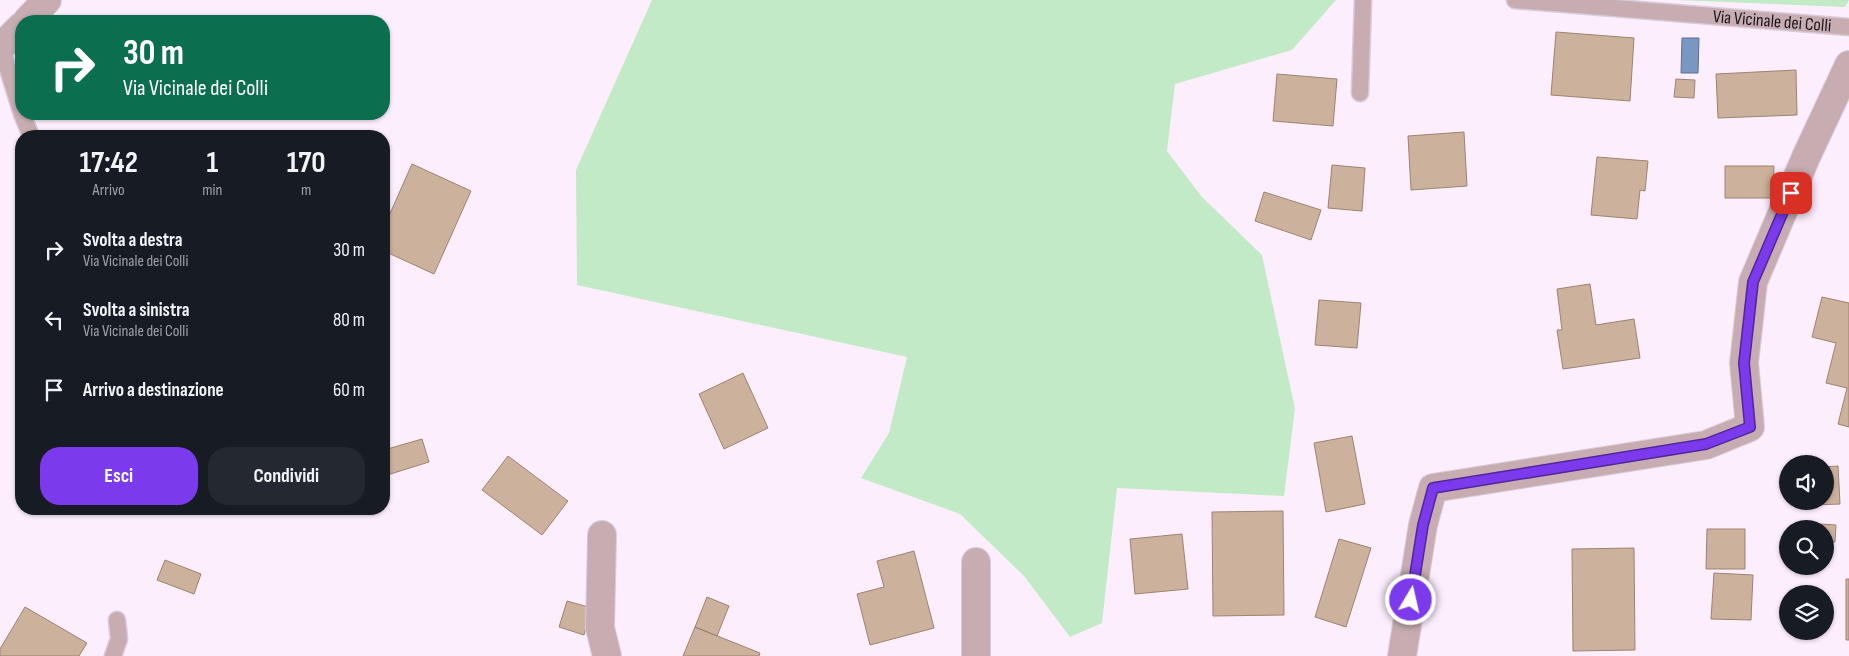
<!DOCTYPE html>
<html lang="it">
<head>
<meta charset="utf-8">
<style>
  :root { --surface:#171b24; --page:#242831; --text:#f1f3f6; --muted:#9ea1a6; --accent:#7c3aed }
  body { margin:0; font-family:"Sofia Sans Condensed",sans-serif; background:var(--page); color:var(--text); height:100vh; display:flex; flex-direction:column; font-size:19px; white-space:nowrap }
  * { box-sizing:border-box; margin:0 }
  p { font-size:16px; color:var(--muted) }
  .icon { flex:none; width:28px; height:28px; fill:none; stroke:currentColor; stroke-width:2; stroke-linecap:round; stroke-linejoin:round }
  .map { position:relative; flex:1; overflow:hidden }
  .sheet { position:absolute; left:15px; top:130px; width:375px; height:385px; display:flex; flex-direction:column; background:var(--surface); border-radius:20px; box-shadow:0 1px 4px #0004 }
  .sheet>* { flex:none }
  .top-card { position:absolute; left:15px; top:15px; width:375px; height:105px; border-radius:20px; box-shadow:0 1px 4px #0004; background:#0b6e4f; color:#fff; overflow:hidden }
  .controls { position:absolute; left:1779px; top:455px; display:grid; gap:10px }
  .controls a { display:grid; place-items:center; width:55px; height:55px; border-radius:50%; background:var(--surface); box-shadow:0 1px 4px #0004; font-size:25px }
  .pin { position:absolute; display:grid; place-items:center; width:42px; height:42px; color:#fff; margin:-21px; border-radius:10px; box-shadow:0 2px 8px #0006 }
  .me { position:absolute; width:55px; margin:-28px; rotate:9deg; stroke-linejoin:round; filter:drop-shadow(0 0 4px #0008) }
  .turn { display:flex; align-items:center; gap:18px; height:105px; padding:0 25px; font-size:22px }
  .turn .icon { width:65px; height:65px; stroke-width:2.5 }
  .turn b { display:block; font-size:35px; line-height:42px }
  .eta { display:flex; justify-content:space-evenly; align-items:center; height:85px; text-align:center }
  .eta b { font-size:30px; font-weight:700; line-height:35px }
  .action { display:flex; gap:10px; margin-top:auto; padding:10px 25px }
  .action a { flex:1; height:58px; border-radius:20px; background:var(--accent); color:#fff; font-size:20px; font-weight:700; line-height:58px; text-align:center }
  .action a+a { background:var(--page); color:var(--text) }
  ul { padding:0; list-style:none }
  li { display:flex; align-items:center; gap:15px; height:70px; padding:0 25px }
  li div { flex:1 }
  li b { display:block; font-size:19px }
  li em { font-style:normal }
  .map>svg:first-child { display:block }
  .green { fill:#c2eac6 }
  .water { fill:#7a97c1; stroke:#5d6f8f }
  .building { fill:#ccb19c; stroke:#9d836f }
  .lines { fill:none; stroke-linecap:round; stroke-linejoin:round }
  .service-casing { stroke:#d9cbda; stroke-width:19 }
  .minor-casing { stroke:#d9cbda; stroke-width:30 }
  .service { stroke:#c7adb1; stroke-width:16 }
  .minor { stroke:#c7adb1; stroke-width:28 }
  .route-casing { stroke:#51269a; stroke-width:12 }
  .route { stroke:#7c3aed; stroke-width:9 }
  .labels { text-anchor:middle; stroke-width:4; stroke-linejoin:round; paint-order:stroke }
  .street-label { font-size:18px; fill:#1a121b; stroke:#fdeefe }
</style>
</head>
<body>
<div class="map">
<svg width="1849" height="656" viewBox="0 0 1849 656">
  <rect width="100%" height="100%" fill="#fdeefe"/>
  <path class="green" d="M652 0H1336L1292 50 1175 84 1167 151 1202 197 1262 255 1295 409 1284 496 1117 488 1102 623 1070 637 1024 576 960 514 861 478 889 433 907 357 577 285 576 170Z
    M1675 0H1849L1845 7Z"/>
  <path class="water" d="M1682 38H1699L1698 73H1681Z"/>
  <path class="building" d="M1556 32 1634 38 1630 101 1551 95Z
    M1796 70 1797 115 1718 118 1716 74Z
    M1277 74 1337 79 1333 126 1273 121Z
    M1676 79 1695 80 1694 98 1674 97Z
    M1464 132 1467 186 1411 190 1408 136Z
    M1597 157 1648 161 1645 191 1640 190 1637 219 1591 215Z
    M412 164 471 191 434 274 384 251V227Z
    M1332 165 1365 168 1362 211 1328 208Z
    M1725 166H1774L1773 198H1725Z
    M1264 192 1321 210 1311 240 1255 221Z
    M1590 284 1596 325 1634 319 1640 358 1563 369 1557 330H1562L1557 289Z
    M1822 297 1849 303V427L1838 424 1847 388 1826 383 1836 343 1812 337Z
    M1319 300 1361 303 1357 348 1315 345Z
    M743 373 768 428 724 449 699 394Z
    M1352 436 1365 504 1326 512 1314 443Z
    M422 439 429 462 384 476V450Z
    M508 456 568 501 542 535 482 490Z
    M1838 466 1840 504 1813 505 1812 501H1825V467Z
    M1283 511 1284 615 1213 616 1212 512Z
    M1805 523 1836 525 1835 542 1825 541V529H1805Z
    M1707 529H1745V569H1706Z
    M1182 534 1188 589 1135 594 1130 539Z
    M1339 539 1371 548 1346 627 1315 617Z
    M1634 548 1635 650 1573 651 1572 549Z
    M914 551 934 628 870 645 857 594 884 587 877 561Z
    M165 560 201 574 194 594 157 580Z
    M1714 573 1753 575 1751 620 1711 619Z
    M1846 579H1849V640H1846Z
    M707 597 729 606 717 636 695 627Z
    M567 601 592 608 584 635 559 627Z
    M25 607 87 643 79 656H0V649Z
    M695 627 760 653 759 656H683Z"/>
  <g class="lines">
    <defs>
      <g id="service">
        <path id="s1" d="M1515 0 1849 27"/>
        <path d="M1 47 21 111"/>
        <path d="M1360 93 1363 0"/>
        <path d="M22 114 31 136"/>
        <path d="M113 656 119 639 117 620"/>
      </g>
      <path id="minor" d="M27 21 47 0
        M0 48 21 27
        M602 535 600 628 607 656
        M976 656V562
        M1402 656 1423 525 1433 488 1706 445 1750 427 1744 363 1753 282 1806 157 1849 65"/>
    </defs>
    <use href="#service" class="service-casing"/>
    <use href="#minor" class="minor-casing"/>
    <use href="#service" class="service"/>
    <use href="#minor" class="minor"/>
  </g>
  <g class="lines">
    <defs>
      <path id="route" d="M1411 600 1423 525 1433 488 1706 444 1750 427 1744 363 1753 282 1791 193"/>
    </defs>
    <use href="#route" class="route-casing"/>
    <use href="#route" class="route"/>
  </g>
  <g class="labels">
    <g class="street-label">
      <text dy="6" stroke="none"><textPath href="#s1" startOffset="258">Via Vicinale dei Colli</textPath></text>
    </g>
  </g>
</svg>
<div class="controls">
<a><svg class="icon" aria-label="sound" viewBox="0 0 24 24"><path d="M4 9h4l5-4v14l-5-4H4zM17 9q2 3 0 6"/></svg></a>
<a><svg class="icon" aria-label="search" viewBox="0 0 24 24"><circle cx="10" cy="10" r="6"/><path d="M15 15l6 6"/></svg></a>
<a><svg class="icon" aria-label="layers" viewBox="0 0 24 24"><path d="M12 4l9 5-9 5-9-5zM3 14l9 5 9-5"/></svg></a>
</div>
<div class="pin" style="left:1791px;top:193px;background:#d93025"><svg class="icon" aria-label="arrive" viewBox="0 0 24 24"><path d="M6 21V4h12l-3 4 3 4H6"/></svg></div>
<svg class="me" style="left:1411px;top:600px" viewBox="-20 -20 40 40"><circle r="17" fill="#7c3aed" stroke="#fff" stroke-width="3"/><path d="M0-11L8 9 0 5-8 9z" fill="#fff"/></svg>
<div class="top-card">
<div class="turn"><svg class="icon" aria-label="right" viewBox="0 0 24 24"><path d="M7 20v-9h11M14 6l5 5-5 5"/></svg><div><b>30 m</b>Via Vicinale dei Colli</div></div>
</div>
<section class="sheet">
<div class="eta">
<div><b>17:42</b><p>Arrivo</p></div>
<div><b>1</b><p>min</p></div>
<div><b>170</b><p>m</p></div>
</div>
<ul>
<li><svg class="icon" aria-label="right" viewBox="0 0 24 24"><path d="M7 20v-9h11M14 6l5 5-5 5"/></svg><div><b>Svolta a destra</b><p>Via Vicinale dei Colli</p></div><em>30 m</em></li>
<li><svg class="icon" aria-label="left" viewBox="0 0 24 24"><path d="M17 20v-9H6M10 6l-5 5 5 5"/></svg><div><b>Svolta a sinistra</b><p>Via Vicinale dei Colli</p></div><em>80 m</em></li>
<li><svg class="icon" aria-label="arrive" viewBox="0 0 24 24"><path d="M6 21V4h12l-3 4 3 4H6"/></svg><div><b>Arrivo a destinazione</b></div><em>60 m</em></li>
</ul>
<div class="action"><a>Esci</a><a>Condividi</a></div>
</section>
</div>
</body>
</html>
